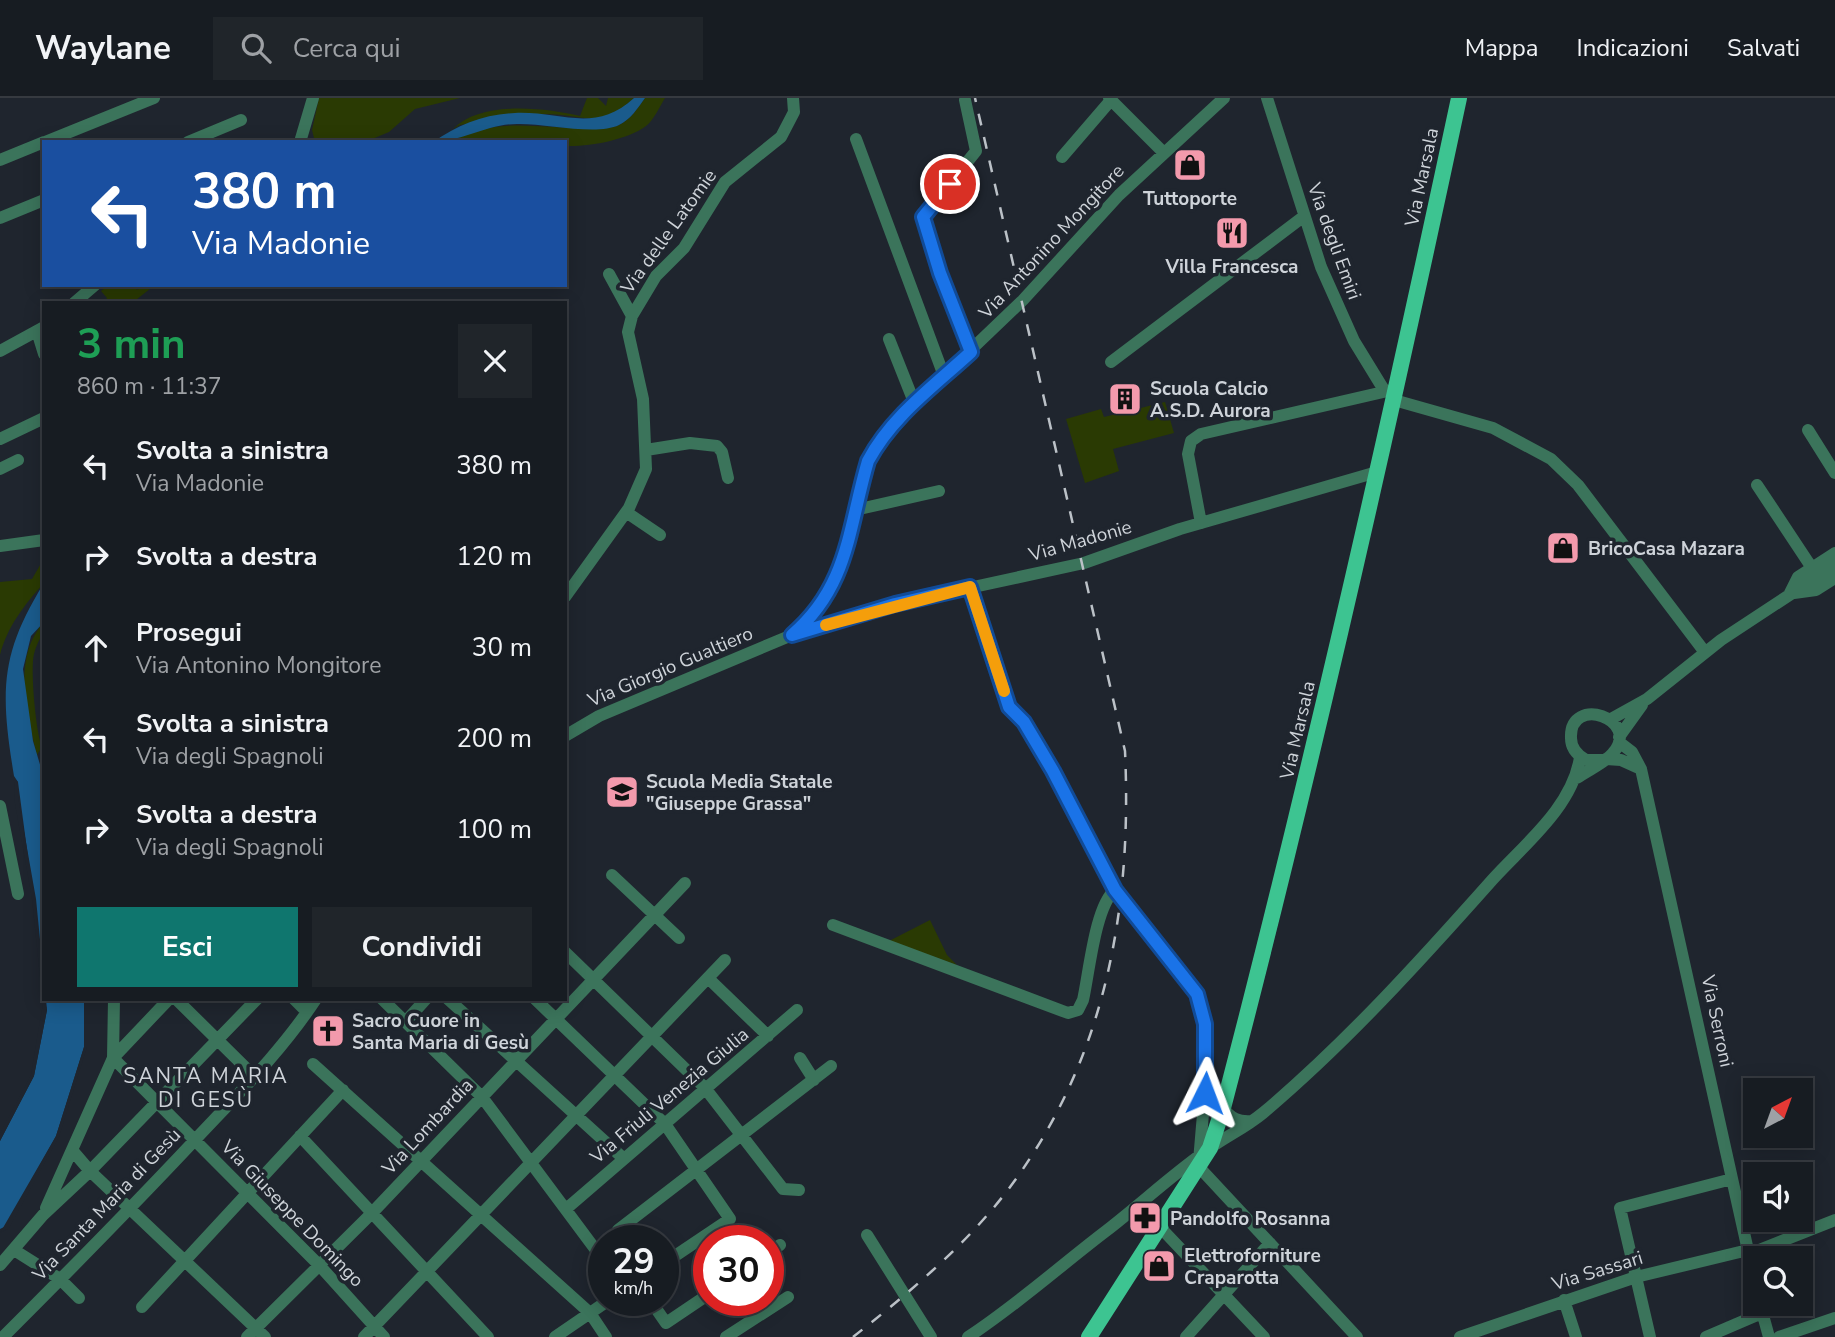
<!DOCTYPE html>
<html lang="it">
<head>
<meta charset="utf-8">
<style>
  :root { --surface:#171c22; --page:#20252a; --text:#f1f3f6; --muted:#9ea1a5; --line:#363a40; --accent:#0f766e }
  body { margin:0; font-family:"Nunito Sans",sans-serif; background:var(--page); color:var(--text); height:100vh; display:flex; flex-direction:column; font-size:26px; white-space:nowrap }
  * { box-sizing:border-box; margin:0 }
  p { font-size:23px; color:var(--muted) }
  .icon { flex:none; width:38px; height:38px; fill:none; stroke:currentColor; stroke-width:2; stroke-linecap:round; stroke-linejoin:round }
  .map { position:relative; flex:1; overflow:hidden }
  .drawer { position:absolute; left:42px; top:203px; width:525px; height:700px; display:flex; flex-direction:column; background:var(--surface); border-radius:0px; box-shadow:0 4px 18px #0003,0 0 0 2px var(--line) }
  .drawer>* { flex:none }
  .hud { position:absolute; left:42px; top:42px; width:525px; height:147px; border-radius:0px; box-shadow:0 4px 18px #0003,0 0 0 2px var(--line); background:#1a4fa0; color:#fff; overflow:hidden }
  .needle { width:46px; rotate:41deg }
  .fabs { position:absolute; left:1743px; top:980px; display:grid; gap:14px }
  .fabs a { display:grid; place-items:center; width:70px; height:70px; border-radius:0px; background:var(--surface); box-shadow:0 4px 18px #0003,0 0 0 2px var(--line); font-size:35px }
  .speed { position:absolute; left:588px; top:1127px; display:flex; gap:14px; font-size:35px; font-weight:700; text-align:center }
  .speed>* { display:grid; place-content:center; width:91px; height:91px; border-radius:50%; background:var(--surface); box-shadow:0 4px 18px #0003,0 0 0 2px var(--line); line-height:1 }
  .speed small { font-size:18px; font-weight:400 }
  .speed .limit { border:10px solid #d22; background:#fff; color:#111 }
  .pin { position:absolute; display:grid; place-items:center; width:60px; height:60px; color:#fff; margin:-30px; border:4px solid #fff; border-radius:50%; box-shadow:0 2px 7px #0007 }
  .me { position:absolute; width:77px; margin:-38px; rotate:3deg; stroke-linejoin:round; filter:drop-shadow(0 0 5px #0008) }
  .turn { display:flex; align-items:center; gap:24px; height:147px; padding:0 35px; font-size:32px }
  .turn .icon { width:91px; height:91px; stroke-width:2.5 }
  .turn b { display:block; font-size:49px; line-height:60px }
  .round { display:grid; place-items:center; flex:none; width:74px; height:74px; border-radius:0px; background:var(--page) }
  .head { display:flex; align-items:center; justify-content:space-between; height:119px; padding:0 35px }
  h1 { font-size:42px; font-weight:700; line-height:52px; color:#1e9e55 }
  .button { display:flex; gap:14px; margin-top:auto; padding:14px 35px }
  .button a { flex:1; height:80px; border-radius:0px; background:var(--accent); color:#fff; font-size:28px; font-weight:700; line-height:80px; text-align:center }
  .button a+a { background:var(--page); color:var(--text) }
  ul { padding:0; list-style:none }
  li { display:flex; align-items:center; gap:21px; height:91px; padding:0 35px }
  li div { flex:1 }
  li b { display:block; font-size:26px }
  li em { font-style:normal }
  header { display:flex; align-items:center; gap:42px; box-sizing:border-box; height:98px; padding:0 35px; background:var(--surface); border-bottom:2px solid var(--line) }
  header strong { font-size:33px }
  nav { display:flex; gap:38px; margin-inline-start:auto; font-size:24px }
  .search { width:490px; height:63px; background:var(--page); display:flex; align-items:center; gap:18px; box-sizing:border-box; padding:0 24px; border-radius:0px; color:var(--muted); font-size:26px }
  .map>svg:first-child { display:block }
  .green { fill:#2a3a03 }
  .water { fill:#1a5b8c }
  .pier { fill:#1f252e }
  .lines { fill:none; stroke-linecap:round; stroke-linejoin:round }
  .minor { stroke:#3b745b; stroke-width:12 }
  .major { stroke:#3dc491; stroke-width:16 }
  .rail { stroke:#bbc1c7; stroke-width:2.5; stroke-dasharray:12 12; stroke-linecap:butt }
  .route-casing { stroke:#114b97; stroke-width:18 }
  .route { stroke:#1a73e8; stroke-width:12 }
  .slow { stroke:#f59e0b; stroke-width:12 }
  .labels { text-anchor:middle; stroke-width:7; stroke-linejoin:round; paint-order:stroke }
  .street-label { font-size:19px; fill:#ced3d9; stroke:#1f252e }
  .poi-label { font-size:19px; font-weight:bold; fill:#ced3d9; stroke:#1f252e; text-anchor:start }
  .neighbourhood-label { font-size:21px; letter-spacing:2px; fill:#ced3d9; stroke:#1f252e }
</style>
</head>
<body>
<header>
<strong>Waylane</strong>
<div class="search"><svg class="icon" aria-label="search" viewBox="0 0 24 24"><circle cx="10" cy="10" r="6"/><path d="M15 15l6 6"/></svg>Cerca qui</div>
<nav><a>Mappa</a><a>Indicazioni</a><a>Salvati</a></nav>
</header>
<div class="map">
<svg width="1835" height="1239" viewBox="0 0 1835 1239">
  <rect width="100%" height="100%" fill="#1f252e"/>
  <path class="green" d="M319 0H460L415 11 389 34 365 44H315L312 32Z
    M587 0H598L606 8 608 0H634C596 34 585 15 542 16 515 17 487 23 460 27L453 31C481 2 545 10 580 18Z
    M645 0H665C660 8 654 22 646 28 627 42 589 49 565 48V44H450C496 17 543 32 593 30 601 29 612 31 619 27 630 22 638 10 645 0Z
    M108 187H136L137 192 143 187H155L132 205H104L107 200 101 193Z
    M1165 304 1174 335 1113 351 1119 373 1085 385 1066 321 1101 311 1104 319Z
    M43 462 44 485C25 506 7 529 0 557V484L32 481Z
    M44 524C44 538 37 543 34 556 30 571 36 636 42 649L37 657C26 615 12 559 44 524Z
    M930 822 947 857 957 867 889 843Z"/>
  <path class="water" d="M634 0H645C638 10 630 22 619 27 597 38 543 25 517 26 487 26 461 44 433 44 458 27 484 16 515 15 561 13 595 36 634 0Z
    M44 485V524L31 538 23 571 33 643 44 680V879L18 684 14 678C0 593 0 556 44 485Z
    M46 901H84V949L56 1038 6 1128 0 1131V1043L34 978 47 912Z"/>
  <path class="pier" d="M10 677 18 684V699L36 801 44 882 40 879 32 801 14 700 15 685Z
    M44 899 47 912 34 978 0 1043V1035L31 977Z
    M84 901H87V949L59 1039 9 1130 0 1135 56 1038 84 949Z"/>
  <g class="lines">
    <path class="minor" d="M1109 0 1163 54
      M1267 0 1321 169 1354 243 1384 292
      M965 2 976 53 923 119 940 175 971 254
      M856 41 944 278
      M45 44 154 0
      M188 44 241 22
      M300 44 313 0
      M1062 59 1111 2
      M0 62 44 44
      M0 120 44 102
      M609 176 632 218
      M74 205 95 187
      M37 233 44 256
      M889 241 914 304
      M0 253 44 229
      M1111 264 1303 119
      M1394 302 1493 330 1551 361 1578 387 1704 553
      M1808 332 1835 375
      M0 341 44 320
      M646 352 690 345 717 348 722 354 728 380
      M0 371 18 362
      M1757 387 1812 470
      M855 412 939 393
      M626 414 660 437
      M1201 425 1188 356 1191 343 1201 336 1392 292
      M0 448 44 442
      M970 489 1009 609 1024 624 1053 673 1115 792 1197 896 1205 926 1207 969 1199 1063
      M1790 495 1798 479 1835 455
      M1794 495 1816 492 1835 480
      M565 499 629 410 646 371 643 301 628 234 632 218 656 178 684 150 725 84 781 39 794 14 793 0
      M796 533 812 519 834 485 868 363 885 334 1023 202 1119 97 1224 0
      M1611 621 1647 601 1721 542 1835 467
      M565 638 599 618 792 537 895 506 1084 465 1180 431 1377 374
      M1619 639 1642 607
      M1619 644 1632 654 1641 671 1755 1184
      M1606 661 1621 662 1641 671
      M1577 680C1588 672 1605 665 1613 655 1642 621 1569 596 1571 640 1571 650 1577 657 1586 662H1603
      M0 708 18 796
      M612 777 679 840
      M833 827 1068 915 1078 912 1083 902C1089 876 1095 808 1115 792
      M565 854 705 990 783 1091 799 1092
      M709 881 768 938
      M169 901 113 960 320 1168 384 1239
      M176 901 255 979
      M294 901 307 914
      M382 901 482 999 604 1163
      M448 901 623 1060
      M535 901 665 1026 730 1121 663 1166
      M406 923 426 901
      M800 960 814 982
      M313 966 590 1215 606 1239
      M1223 1010C1232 1021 1238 1024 1252 1023
      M300 1038 488 1239
      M72 1052 90 1073 265 1239
      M1198 1068 1357 1239
      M46 1110 113 960 114 901
      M566 1111 797 912
      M1159 1128 1264 1239
      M618 1132 831 968
      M867 1137 931 1239
      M14 1152 60 1181 79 1200
      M768 1155 780 1147
      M1749 1156 1835 1122
      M0 1167 43 1117 90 1073 257 901
      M650 1202 666 1225 709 1196
      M1564 1202 1576 1239
      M1760 1206 1769 1239
      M142 1209 343 992
      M3 1239C67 1175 131 1110 194 1043 237 997 281 954 316 901
      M247 1239 371 1116 685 785
      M364 1239 725 862
      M555 1239 609 1202
      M726 1239 788 1199
      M968 1239C1017 1207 1060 1168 1106 1133 1141 1106 1174 1075 1210 1050 1227 1038 1246 1029 1263 1015 1346 945 1421 862 1493 781 1525 746 1573 708 1580 659
      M1186 1239 1270 1145
      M1460 1239 1636 1179 1748 1152
      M1650 1239 1620 1110 1732 1081
      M1706 1239 1762 1215
      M1779 1239 1835 1220"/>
    <path class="major" d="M1089 1239 1210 1050 1223 1010C1311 675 1387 338 1459 0"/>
    <path class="rail" d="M853 1239C910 1194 970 1144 1013 1085 1107 956 1132 808 1125 653L975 0"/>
  </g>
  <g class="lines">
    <defs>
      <path id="route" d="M950 86 923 119 940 175 971 254C934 288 892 318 868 363 848 431 849 488 792 537L895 506 970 489 1009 609 1024 624 1053 673 1115 792 1197 896 1205 926V995"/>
    </defs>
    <use href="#route" class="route-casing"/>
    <use href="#route" class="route"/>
    <path class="slow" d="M826 527 970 489 1004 593"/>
  </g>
  <defs>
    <symbol id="shop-square" viewBox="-11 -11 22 22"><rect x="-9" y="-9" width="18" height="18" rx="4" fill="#f39aac" stroke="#1f252e"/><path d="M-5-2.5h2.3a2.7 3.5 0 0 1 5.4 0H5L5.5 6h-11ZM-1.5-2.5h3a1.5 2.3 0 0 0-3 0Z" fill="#111"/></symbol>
    <symbol id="restaurant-square" viewBox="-11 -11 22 22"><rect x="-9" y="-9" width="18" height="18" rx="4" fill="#f39aac" stroke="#1f252e"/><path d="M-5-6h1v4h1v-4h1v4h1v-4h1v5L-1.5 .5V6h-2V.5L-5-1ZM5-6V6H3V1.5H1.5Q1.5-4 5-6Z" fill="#111"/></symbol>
    <symbol id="building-square" viewBox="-11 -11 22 22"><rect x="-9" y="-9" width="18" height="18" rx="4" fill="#f39aac" stroke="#1f252e"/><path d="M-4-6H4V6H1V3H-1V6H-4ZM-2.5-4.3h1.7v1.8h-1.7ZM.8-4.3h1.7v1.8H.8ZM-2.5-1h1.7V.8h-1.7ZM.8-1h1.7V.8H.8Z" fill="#111"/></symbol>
    <symbol id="school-square" viewBox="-11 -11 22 22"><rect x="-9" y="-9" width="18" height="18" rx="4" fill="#f39aac" stroke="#1f252e"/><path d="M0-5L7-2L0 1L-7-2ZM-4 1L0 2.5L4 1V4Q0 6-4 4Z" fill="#111"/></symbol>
    <symbol id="church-square" viewBox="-11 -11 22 22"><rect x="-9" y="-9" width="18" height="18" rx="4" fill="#f39aac" stroke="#1f252e"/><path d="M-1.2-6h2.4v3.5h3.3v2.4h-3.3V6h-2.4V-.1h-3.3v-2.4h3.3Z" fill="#111"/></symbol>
    <symbol id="pharmacy-square" viewBox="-11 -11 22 22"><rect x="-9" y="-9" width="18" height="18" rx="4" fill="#f39aac" stroke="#1f252e"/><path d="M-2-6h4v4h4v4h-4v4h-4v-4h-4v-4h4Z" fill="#111"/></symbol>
  </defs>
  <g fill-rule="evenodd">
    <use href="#shop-square" x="1171" y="48" width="38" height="38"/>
    <use href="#restaurant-square" x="1213" y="116" width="38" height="38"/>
    <use href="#building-square" x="1106" y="282" width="38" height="38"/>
    <use href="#shop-square" x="1544" y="431" width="38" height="38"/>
    <use href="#school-square" x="603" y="675" width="38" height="38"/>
    <use href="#church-square" x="309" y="914" width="38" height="38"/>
    <use href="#pharmacy-square" x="1126" y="1101" width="38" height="38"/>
    <use href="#shop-square" x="1140" y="1149" width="38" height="38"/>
  </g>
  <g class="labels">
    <g class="street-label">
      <text transform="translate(1421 79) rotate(-78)" y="7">Via Marsala</text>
      <text transform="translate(668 133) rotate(-54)" y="7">Via delle Latomie</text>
      <text transform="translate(1051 143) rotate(-47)" y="7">Via Antonino Mongitore</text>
      <text transform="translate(1335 143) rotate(70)" y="7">Via degli Emiri</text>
      <text transform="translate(1080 442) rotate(-16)" y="7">Via Madonie</text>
      <text transform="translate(670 568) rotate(-23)" y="7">Via Giorgio Gualtiero</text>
      <text transform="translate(1297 632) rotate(-77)" y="7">Via Marsala</text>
      <text transform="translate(1718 923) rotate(78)" y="7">Via Serroni</text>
      <text transform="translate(669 997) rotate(-40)" y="7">Via Friuli Venezia Giulia</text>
      <text transform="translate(427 1028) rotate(-47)" y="7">Via Lombardia</text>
      <text transform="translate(106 1106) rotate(-46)" y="7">Via Santa Maria di Gesù</text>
      <text transform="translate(293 1115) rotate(46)" y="7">Via Giuseppe Domingo</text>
      <text transform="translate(1597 1172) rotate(-17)" y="7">Via Sassari</text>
    </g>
    <g class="poi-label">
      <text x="1190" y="107" text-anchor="middle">Tuttoporte</text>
      <text x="1232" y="175" text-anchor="middle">Villa Francesca</text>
      <text x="1150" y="297">Scuola Calcio<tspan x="1150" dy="22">A.S.D. Aurora</tspan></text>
      <text x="1588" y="457">BricoCasa Mazara</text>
      <text x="646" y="690">Scuola Media Statale<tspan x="646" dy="22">"Giuseppe Grassa"</tspan></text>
      <text x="352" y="929">Sacro Cuore in<tspan x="352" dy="22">Santa Maria di Gesù</tspan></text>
      <text x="1170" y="1127">Pandolfo Rosanna</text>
      <text x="1184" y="1164">Elettroforniture<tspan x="1184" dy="22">Craparotta</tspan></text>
    </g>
    <g class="neighbourhood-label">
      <text x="206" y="985">SANTA MARIA<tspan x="206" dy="24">DI GESÙ</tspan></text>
    </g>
  </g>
</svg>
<div class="fabs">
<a><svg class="needle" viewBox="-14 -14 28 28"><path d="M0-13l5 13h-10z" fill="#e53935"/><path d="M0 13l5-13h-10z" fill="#9ea1a5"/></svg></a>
<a><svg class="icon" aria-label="sound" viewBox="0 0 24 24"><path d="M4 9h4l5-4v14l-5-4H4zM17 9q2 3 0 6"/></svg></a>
<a><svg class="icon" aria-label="search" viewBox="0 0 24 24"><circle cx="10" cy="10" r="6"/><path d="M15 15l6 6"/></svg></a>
</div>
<div class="speed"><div>29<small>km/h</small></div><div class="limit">30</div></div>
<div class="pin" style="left:950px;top:86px;background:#d93025"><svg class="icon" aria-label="arrive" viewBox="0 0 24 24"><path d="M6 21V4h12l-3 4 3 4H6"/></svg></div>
<svg class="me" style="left:1205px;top:995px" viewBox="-20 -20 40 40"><path d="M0-17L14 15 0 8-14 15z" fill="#1a73e8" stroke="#fff" stroke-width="4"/></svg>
<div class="hud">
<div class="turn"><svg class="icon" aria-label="left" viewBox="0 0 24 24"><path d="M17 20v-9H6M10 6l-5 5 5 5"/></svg><div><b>380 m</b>Via Madonie</div></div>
</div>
<section class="drawer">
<div class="head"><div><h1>3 min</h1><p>860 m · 11:37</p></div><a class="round"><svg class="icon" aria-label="close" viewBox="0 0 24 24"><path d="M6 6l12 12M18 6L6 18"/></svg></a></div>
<ul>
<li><svg class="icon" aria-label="left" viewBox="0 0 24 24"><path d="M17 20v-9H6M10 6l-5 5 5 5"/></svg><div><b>Svolta a sinistra</b><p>Via Madonie</p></div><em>380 m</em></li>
<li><svg class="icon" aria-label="right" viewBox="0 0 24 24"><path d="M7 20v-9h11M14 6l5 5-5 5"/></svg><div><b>Svolta a destra</b></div><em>120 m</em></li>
<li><svg class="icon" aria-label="ahead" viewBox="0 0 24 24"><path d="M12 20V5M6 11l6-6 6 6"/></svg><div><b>Prosegui</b><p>Via Antonino Mongitore</p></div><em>30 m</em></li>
<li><svg class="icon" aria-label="left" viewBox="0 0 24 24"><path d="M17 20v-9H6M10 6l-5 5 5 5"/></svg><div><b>Svolta a sinistra</b><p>Via degli Spagnoli</p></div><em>200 m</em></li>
<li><svg class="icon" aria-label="right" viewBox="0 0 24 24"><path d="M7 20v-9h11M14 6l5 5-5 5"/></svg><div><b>Svolta a destra</b><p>Via degli Spagnoli</p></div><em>100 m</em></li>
</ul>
<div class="button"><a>Esci</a><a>Condividi</a></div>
</section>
</div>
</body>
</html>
